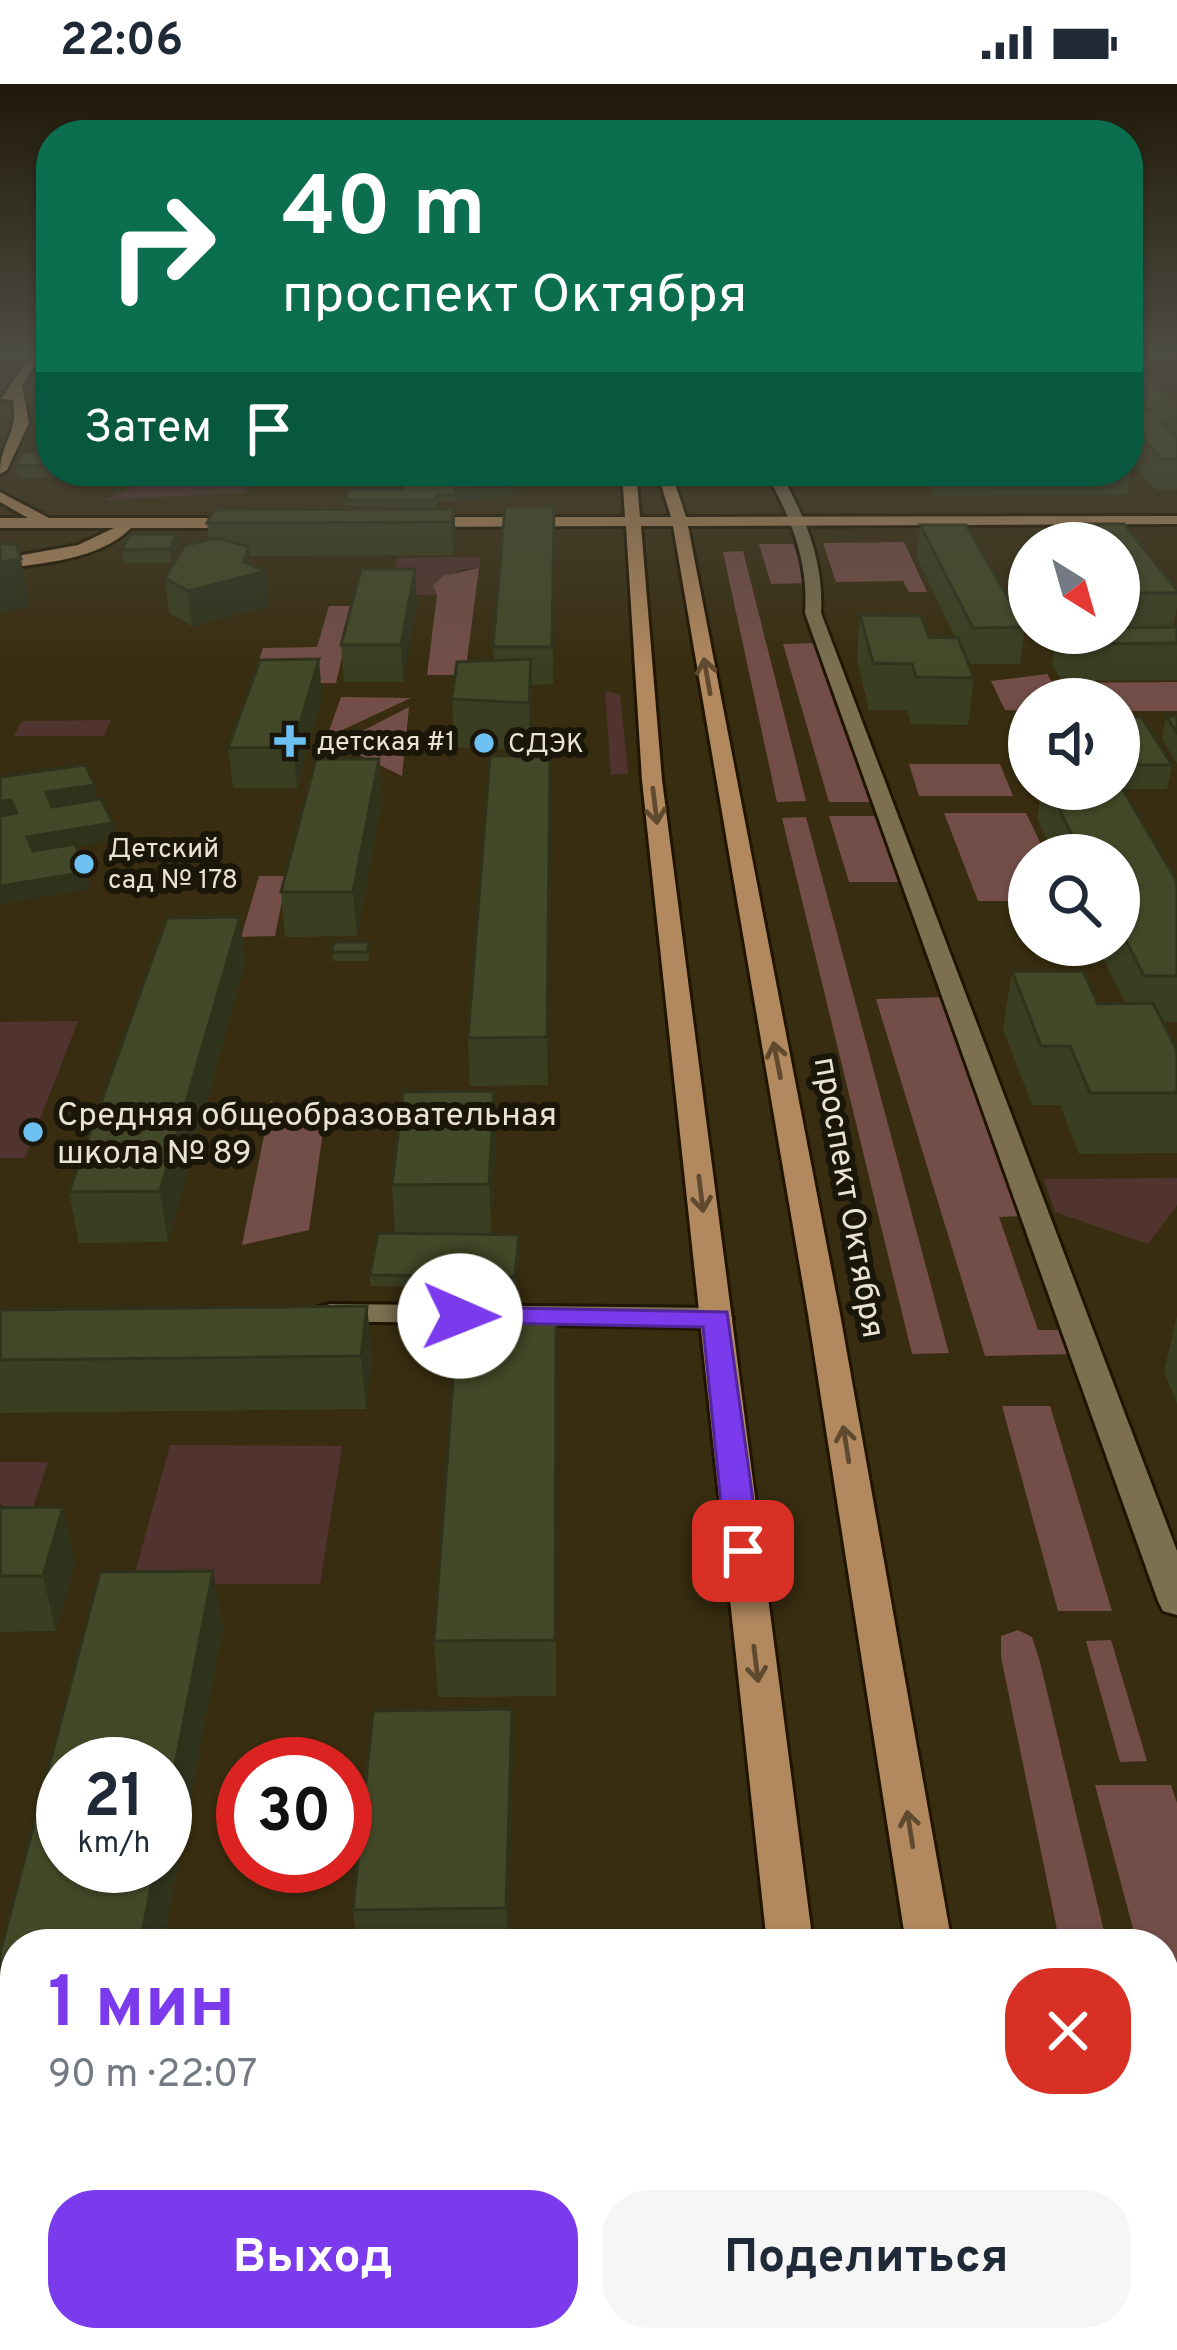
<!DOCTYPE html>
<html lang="ru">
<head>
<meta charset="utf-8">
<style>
  :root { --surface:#fff; --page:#f6f6f7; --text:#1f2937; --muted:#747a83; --accent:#7c3aed }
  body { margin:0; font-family:Overpass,sans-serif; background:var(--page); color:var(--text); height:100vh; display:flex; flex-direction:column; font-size:45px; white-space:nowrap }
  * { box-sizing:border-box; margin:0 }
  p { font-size:39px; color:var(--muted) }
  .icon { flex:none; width:66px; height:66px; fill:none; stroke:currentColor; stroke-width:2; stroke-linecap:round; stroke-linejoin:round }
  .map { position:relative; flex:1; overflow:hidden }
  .side { position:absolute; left:0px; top:1845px; width:1179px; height:423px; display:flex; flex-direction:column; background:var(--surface); border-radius:48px 48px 0 0; box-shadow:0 3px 9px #0004 }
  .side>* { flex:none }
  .guide { position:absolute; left:36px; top:36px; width:1107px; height:366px; border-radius:48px; box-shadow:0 3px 9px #0004; background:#0b6e4f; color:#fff; overflow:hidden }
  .needle { width:78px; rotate:143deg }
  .fabs { position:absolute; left:1008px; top:438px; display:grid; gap:24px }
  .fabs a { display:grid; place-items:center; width:132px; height:132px; border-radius:50%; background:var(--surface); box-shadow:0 3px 9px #0004; font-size:60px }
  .speed { position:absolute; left:36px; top:1653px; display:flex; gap:24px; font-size:60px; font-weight:700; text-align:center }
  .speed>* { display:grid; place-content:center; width:156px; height:156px; border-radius:50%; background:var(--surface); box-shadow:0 3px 9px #0004; line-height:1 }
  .speed small { font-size:30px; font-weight:400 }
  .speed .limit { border:18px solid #d22; background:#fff; color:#111 }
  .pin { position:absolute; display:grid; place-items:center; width:102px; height:102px; color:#fff; margin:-51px; border-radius:24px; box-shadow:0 6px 18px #0006 }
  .me { position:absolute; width:132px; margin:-66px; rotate:91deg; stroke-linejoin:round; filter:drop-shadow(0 0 9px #0008) }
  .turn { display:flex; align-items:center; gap:42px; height:252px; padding:0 48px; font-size:54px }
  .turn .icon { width:156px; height:156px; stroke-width:2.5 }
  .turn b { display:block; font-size:84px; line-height:102px }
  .then { display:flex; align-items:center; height:114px; padding:0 48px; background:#0003; gap:24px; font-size:45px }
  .round { display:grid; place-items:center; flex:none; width:126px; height:126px; border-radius:48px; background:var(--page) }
  .headline { display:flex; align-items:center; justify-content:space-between; height:204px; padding:0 48px }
  h1 { font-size:72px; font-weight:700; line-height:90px; color:var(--accent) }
  .action { display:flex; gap:24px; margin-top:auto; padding:24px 48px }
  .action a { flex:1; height:138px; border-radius:48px; background:var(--accent); color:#fff; font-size:48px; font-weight:700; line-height:138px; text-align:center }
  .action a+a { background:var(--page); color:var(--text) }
  .status { display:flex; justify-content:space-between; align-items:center; height:84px; padding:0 60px; background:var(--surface); direction:ltr }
  .status svg { height:33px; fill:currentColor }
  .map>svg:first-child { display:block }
  .green { fill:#513430 }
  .forest { fill:#734e48 }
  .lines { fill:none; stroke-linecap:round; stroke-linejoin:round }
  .minor-casing { stroke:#1f1500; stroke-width:6 }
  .major-casing { stroke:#1f1500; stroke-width:6 }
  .minor { fill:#7c7051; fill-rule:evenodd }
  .major { fill:#b2895f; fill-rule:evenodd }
  .wall { fill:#3a3f22 }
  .shaded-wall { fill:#2f331c }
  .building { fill:#434928; stroke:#2f331c; stroke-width:3 }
  .oneway { stroke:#5f4a30 }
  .route { fill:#7c3aed; stroke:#51269a; stroke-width:3 }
  .poi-dot { fill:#6dc2f3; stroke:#1b160a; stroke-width:4.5 }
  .labels { text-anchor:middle; stroke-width:12; stroke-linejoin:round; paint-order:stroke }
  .far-poi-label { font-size:27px; fill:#eae3d3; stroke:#1b160a; text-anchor:start }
  .poi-label { font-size:33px; fill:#eae3d3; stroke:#1b160a; text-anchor:start }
  .street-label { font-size:33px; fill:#eae3d3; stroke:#1b160a }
</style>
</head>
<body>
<div class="status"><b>22:06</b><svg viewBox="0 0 49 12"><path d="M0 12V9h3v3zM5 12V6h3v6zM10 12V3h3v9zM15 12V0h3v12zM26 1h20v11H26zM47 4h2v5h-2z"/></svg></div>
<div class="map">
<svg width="1177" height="2266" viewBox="0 0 1177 2266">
  <rect width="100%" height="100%" fill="#382d10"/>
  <path class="green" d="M159 392 241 397 246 409 104 416Z
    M481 473 479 484 458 486 437 511H402L390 503 398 474Z
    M605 607 620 610 628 689 611 691Z
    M111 636 104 652H14L22 637Z
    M78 937 25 1074H0V938Z
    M1177 1094V1121L1148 1160 1055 1128 1044 1095Z
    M170 1361 342 1362 320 1500H132Z
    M0 1378H48L29 1435 0 1420Z"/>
  <path class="forest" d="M904 458 927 508H909L903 497 836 498 823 459Z
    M759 460H793L807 499 771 500Z
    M743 467 806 717 777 718 723 468Z
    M479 484 465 591H427L437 511 433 502 443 492Z
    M329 522H354L336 599 251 600 263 564 317 563Z
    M818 559 871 718H829L783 560Z
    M1047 590 1053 599 1177 598V627H1119V615H1029V627L1005 626 991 597Z
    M341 613 411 614 327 653Z
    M409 623 402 692 337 660Z
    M909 680H1000L1013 712H919Z
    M944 729H1026L1046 771H1029V817H978Z
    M829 732H880L903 798H849Z
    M806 733 949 1269 912 1270 782 734Z
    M259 792H287L275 852 241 853Z
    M946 913 1026 1132 999 1133 1038 1246H1065L1074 1270 985 1272 876 915Z
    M271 1017 324 1040 309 1146 242 1161Z
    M1002 1322H1050L1112 1527H1058Z
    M1018 1546 1032 1553 1040 1578 1107 1860H1060L1001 1573V1552Z
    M1111 1556 1147 1677 1120 1678 1086 1557Z
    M1095 1701H1171L1177 1719V1891H1164V1860H1137Z
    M1164 2093 1177 2145V2266H1138L1136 2253H1164Z"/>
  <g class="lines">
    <defs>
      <path id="minor" d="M765 387H779C805 432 824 476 821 529L1177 1467V1531L1163 1527 1158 1517 805 529C809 476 790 432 765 387Z
        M330 1220 717 1224 733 1234 717 1244 319 1237 314 1230 319 1223Z"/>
      <path id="major" d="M32 270H43L22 301 29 339 7 386 0 390C0 357 19 351 13 316L1 315Z
        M622 387H636L640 433H671L657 387H671L686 433 1177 432V440L688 442 840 1230 952 1860H906L808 1230 673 442H641L662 696 813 1860H767L642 696 626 442 414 443 406 438 414 433H625Z
        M0 408 49 434H246L254 439 246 444H131C99 476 43 479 0 485V475L78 461 114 444H0V434H28L0 418Z
        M812 2253H866L867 2266H813Z
        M968 2253H1022L1024 2266H970Z"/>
    </defs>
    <use href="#minor" class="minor-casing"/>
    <use href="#major" class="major-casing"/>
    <use href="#minor" class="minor"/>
    <use href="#major" class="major"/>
  </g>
  <path class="wall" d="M1128 295 1177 320V406H1156L1128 374V326H1130L1128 324Z
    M51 367V387H130L128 392 18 394 15 382Z
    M1128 376 1132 381 1127 411 935 412 929 401 931 387H1128Z
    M186 387H287L285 391H187Z
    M312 387H362V392L313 393Z
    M442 387H497V391L489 393H516V412L457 417H438L436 423 345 422 344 416 403 405 457 399 459 393 442 392Z
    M702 387H736V399H705Z
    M799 387H893L892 402H834L829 389H800Z
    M554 423 553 600 532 601 530 667 454 663 452 615 494 577 493 563Z
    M454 425 456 457 453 471 250 472 251 481 266 487 269 522 192 542 169 529 165 494 209 456 207 439Z
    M1081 440H1124L1177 506V523L1173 543H1177V596L1062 597 1052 581 1057 549H1119V544H1126L1119 534V459H1078Z
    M920 441 1025 543 1020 580H969L974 594 968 641 911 640 907 626H869L857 576 860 531 929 553H955L917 474Z
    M176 450 178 463 171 479H124L122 466Z
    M417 520 403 598H344L341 561Z
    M322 613 297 704H233L228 664Z
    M1166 632H1177V680L1162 655Z
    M1119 633 1172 681 1167 705H1123L1177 798V938H1163L1177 966V1069L1079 1070 1060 1021H1032L1003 945 1012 887 1098 920 1125 919 1097 861H1119V771H1054L1037 735 1041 705H1119Z
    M550 671 548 1001 470 1002 468 954Z
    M379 675 382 716 357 852 285 853 281 808Z
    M370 867 368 877H333L332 868Z
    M245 879 168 1158 79 1159 69 1108Z
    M496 1056 491 1151 519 1162 516 1204 370 1202V1191L395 1150 392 1101Z
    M367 1222 372 1275 366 1325 0 1329V1226Z
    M556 1226V1612L438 1613 434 1557Z
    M1177 1232V1320L1164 1287Z
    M0 1424 75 1479 56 1547 0 1548Z
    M213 1487 223 1543 163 1860H15V2056H0V1869Z
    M513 1667 508 1860H357L353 1826Z"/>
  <path class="shaded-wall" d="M481 387H497V391L481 394Z
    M594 387V392L564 395V389Z
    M515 400 516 412 457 417 456 405Z
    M454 425 456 457 453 471 452 438Z
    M176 450 178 463 171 479 170 465Z
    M249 463 252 490 266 487 269 522 192 542 188 507 244 478Z
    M21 475 30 523 0 528V478Z
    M415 485 417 520 403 598 401 561Z
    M319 575 322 613 297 704 293 663Z
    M531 575 532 621 530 667 529 619Z
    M550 671 551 712 548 1001 547 953Z
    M379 675 382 716 357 852 353 808Z
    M95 701 97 718 49 725 46 708Z
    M11 716 14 732 0 735V717Z
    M113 739 116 756 30 770 27 753Z
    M87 788 90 805 0 820V802Z
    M240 833 245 879 168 1158 160 1107Z
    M494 1007 496 1056 491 1151 489 1100Z
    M367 1222 372 1275 366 1325 361 1272Z
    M63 1423 75 1479 56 1547 43 1492Z
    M213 1487 223 1543 163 1860H140L155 1782H165V1732Z
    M512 1625 513 1667 508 1860 506 1824Z"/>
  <path class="building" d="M1128 295H1151L1177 320V337H1160L1128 305Z
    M1128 326H1149L1177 354V375H1162L1128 340Z
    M51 367V381L15 382 24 368Z
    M459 393H516L515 400 456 405Z
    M457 399V411L438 410 436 416H344L349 405H403L404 400Z
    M505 423H554L552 563H493Z
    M454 425 452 438 207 439 214 426Z
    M1081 440H1124L1177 506V509H1133L1119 491V459H1095Z
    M920 441H966L1025 543 973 544Z
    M176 450 170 465 122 466 129 451Z
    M219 454 249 463 244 478 266 487 188 507 165 494 185 461Z
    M0 460H16L21 475 0 478Z
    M361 485H415L401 561H341Z
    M860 531 921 532 929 553 958 554 974 594 916 593 912 580 873 579Z
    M1177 543V559L1068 560 1061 549H1119V544Z
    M319 575 293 663 228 664 260 576Z
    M531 575 529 619 452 615 457 578Z
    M1166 632H1177V649Z
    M1119 633H1141L1172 681H1119Z
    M550 671 547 953 468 954 490 672Z
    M316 675H379L353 808H281Z
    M85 681 95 701 46 708 52 723 101 715 113 739 27 753 33 767 75 760 87 788 0 802V732L17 729 11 716 0 717V693Z
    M1119 699 1177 798V892H1144L1119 843V771H1082L1049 705H1119Z
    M240 833 160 1107 69 1108 167 834Z
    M334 858H369L367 868H332Z
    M1012 887H1083L1098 920 1153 919 1177 966V1009H1090L1070 962H1041Z
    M494 1007 489 1100 392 1101 403 1008Z
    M378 1149 519 1151 515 1193 370 1191Z
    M367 1222 361 1272 0 1276V1226Z
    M556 1226 555 1556 434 1557 458 1227Z
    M63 1423 43 1492H0V1424Z
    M213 1487 165 1732V1680H63V1782H155L140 1860H15V2000H0V1869L100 1488Z
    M512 1625 506 1824 353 1826 373 1627Z
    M383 2253H545V2266H382Z"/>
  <defs><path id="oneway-shaft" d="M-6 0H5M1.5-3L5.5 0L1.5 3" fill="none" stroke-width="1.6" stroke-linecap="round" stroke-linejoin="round" transform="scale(3)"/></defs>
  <g class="oneway">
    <use href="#oneway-shaft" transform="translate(707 592) rotate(-100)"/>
    <use href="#oneway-shaft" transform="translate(655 722) rotate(83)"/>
    <use href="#oneway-shaft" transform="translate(777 976) rotate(-101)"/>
    <use href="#oneway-shaft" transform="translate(701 1110) rotate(83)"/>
    <use href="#oneway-shaft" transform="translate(846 1360) rotate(-99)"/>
    <use href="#oneway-shaft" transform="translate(756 1580) rotate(83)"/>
    <use href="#oneway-shaft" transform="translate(910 1745) rotate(-99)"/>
  </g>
  <linearGradient id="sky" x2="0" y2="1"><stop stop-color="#1f1909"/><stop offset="0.46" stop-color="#4d4c42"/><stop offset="1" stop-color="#4d4c42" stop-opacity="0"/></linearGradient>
  <rect width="1177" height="587" fill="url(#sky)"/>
  <path class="route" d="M460 1223 727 1228 760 1467 755 1475 743 1479 731 1475 726 1467 703 1243 450 1238 446 1232Z"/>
  <g class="poi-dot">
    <path d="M284 639h12v12h12v12h-12v12h-12v-12h-12v-12h12z"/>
    <circle cx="484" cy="659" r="12"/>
    <circle cx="84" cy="780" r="12"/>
    <circle cx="33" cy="1048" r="12"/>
  </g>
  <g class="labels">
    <g class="far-poi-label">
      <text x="317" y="666">детская #1</text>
      <text x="508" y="668">СДЭК</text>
      <text x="108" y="773">Детский<tspan x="108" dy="31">сад № 178</tspan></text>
    </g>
    <g class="poi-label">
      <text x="57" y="1041">Средняя общеобразовательная<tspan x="57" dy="38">школа № 89</tspan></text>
    </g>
    <g class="street-label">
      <text transform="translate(851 1113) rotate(80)" y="12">проспект Октября</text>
    </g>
  </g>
</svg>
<div class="fabs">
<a><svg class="needle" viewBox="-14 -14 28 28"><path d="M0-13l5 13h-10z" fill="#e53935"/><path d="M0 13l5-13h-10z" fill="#747a83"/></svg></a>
<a><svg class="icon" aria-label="sound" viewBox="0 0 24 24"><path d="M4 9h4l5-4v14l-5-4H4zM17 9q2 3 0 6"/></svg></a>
<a><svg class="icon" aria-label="search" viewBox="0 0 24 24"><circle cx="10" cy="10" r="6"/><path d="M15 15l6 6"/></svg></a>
</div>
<div class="speed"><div>21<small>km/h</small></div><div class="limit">30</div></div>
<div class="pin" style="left:743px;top:1467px;background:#d93025"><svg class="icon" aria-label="arrive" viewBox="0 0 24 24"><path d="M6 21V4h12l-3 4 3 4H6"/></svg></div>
<svg class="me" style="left:460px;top:1232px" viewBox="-20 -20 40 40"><circle r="19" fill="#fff"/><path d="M0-13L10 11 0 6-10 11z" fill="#7c3aed"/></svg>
<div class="guide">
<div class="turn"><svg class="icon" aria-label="right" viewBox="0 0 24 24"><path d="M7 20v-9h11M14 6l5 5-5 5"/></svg><div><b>40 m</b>проспект Октября</div></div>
<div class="then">Затем<svg class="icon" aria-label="arrive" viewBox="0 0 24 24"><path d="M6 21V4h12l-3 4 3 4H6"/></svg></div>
</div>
<section class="side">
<div class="headline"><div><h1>1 мин</h1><p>90 m · 22:07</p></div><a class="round" style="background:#d93025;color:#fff"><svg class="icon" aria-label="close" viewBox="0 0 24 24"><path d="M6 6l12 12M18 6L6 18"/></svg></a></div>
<div class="action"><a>Выход</a><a>Поделиться</a></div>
</section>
</div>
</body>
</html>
